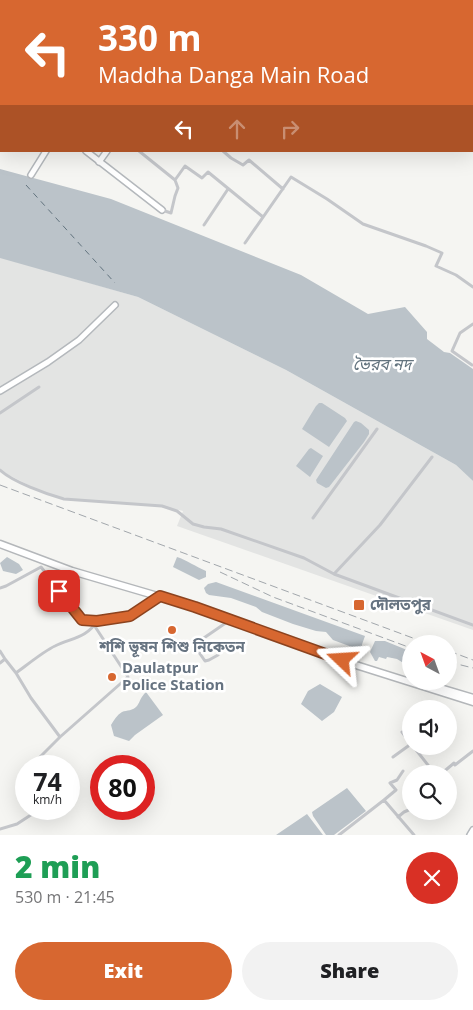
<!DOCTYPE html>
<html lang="en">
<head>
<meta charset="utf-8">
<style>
  :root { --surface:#fff; --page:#f2f2f2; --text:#202124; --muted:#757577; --accent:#d76730 }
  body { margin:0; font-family:"Open Sans","Noto Sans Bengali",sans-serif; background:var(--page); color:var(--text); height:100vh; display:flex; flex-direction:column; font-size:19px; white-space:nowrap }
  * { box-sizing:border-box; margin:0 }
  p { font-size:16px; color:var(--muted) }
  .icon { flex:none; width:28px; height:28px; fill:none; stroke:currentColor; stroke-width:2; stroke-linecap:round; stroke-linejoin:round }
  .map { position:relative; height:835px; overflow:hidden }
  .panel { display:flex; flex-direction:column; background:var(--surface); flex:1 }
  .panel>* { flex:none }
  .hud { position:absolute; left:0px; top:0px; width:474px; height:152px; box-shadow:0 5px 20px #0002; background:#d76730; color:#fff; overflow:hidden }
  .needle { width:32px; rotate:319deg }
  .controls { position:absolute; left:402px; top:635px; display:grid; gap:10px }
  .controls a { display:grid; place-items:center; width:55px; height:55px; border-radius:50%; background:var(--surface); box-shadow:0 5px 20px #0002; font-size:25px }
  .speed { position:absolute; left:15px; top:755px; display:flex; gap:10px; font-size:25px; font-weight:700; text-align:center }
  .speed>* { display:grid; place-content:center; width:65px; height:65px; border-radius:50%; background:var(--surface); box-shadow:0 5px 20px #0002; line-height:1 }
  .speed small { font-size:12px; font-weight:400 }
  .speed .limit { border:8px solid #d22; background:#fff; color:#111 }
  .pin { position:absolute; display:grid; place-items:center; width:42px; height:42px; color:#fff; margin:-21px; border-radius:10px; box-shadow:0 2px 8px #0006 }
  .me { position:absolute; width:55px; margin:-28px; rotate:290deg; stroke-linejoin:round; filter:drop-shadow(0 0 4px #0008) }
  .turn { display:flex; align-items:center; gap:18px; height:105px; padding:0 15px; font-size:22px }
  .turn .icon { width:65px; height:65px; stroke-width:2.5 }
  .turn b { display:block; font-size:35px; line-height:42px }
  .lanes { display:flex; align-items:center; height:48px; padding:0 15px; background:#0003; justify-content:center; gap:25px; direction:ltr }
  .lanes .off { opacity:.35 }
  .round { display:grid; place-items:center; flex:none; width:52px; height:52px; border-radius:26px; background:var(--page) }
  .head { display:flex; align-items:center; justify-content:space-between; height:85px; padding:0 15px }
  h1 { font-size:30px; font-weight:800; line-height:38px; color:#1e9e55 }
  .cta { display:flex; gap:10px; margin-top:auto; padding:10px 15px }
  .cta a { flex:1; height:58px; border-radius:30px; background:var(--accent); color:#fff; font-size:20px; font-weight:800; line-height:58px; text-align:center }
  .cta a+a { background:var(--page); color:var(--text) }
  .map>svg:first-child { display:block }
  .built { fill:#e3e4e3 }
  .water { fill:#bbc3c9 }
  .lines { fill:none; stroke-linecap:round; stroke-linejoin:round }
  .ferry { stroke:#62737e; stroke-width:1; stroke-dasharray:6 5; stroke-linecap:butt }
  .secondary-casing { stroke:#b4b8bc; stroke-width:8 }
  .highway-casing { stroke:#b4b7ba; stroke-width:9 }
  .street { stroke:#c4c6ca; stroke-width:3 }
  .secondary { stroke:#fff; stroke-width:5 }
  .highway { stroke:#fff; stroke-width:6 }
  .rail { stroke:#a2a7ac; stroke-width:1; stroke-dasharray:8 4; stroke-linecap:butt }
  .route-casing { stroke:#8c431f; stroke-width:12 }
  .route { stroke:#d76730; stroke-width:9 }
  .poi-dot { fill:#d76730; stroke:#fff; stroke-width:2 }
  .labels { text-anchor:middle; stroke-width:5; stroke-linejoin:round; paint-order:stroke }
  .poi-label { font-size:15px; font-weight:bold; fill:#667381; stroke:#fff; text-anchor:start }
  .water-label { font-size:16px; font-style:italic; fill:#62737e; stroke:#fff }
</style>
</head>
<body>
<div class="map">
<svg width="473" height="835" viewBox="0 0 473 835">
  <rect width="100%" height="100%" fill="#f5f5f2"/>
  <path class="built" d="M0 257 138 297 286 370 456 465 473 481V630L177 526 183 511 162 506 85 501 48 495 1 471 0 470Z"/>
  <path class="water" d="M0 169 111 199 301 275 368 314 405 307 427 332V339L444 352 450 353 473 369V481L456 465 286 370 138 297 0 258Z
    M319 403H322L345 418 347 421 329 447 302 429 316 406Z
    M356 421 361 423 369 430V434L364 442 329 487 326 488 317 483 316 480 354 422Z
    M311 448 323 456 310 477 296 466 309 449Z
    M7 557 19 564 23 570 16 574 3 571 0 563Z
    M177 557C187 560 196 567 206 571V577L199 580 173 567Z
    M216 582 365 636 360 650 333 640 326 632 316 631 293 624 262 612 256 607 231 598 209 595 206 593 204 588 208 584Z
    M375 641H385L407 650 406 656 411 658V664H405L397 659 387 657 386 659 379 657 377 661H375L370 652Z
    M320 684 342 697 334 712 322 721 301 704 308 691Z
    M146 692 163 715 135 735 129 741 114 736 111 725C114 720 117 715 122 712 127 710 133 711 137 706 141 700 140 698 146 692Z
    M347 788 366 811 334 835H326L313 816 312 812Z
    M307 814 323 835H276Z"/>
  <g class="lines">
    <path class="ferry" d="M26 185 115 283"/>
    <defs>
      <path id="secondary" d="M215 1 216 0
        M0 83 1 84
        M86 151 162 210
        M99 162 107 151
        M31 175 46 151
        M0 391 48 362 79 340 115 305
        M470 835 473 830"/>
      <path id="highway" d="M0 544 72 571 195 607 359 666 473 702
        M430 685 473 698"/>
    </defs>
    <use href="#secondary" class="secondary-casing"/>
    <use href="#highway" class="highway-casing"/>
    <path class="street" d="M97 1 98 0
      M139 151 175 180 185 166 202 178 208 172 263 217
      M223 151 231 158 243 165 249 160 283 189
      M162 210 171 213 175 196 178 188 175 180
      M204 225 228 189
      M245 243 291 177 327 199 363 224 426 246 442 253 436 266 456 275 473 287
      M472 365 452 351 460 333 473 324
      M0 413 39 387
      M0 470C13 482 46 494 64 499L162 506 177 511 193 524 204 527 221 529 304 558 334 574 473 625
      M313 518 377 429
      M334 574 380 525 432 457
      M0 588 6 586 41 567 82 620 97 621 130 616 160 597
      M0 651 5 659
      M218 655 209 660 205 661 196 648 198 642 230 620
      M0 663 5 659 16 673C27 665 44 651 55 646 71 638 87 638 97 621
      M16 673 31 698 60 737
      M402 732 411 744
      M413 746 435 774
      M393 757 411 744
      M42 766 40 757 60 737 128 677 94 625
      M441 774 454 763 455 765 473 751
      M384 800 396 790 390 783 397 780 403 771
      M398 817 404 812 411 809
      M0 829 17 824 40 809
      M339 835 384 800 414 835"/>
    <use href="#secondary" class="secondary"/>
    <use href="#highway" class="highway"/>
    <path class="rail" d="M0 485 429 644
      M220 572 273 597 411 648
      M449 651 473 660
      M449 662 473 668"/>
  </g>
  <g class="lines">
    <defs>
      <path id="route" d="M59 591 82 620 97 621 130 616 160 596 195 607 342 660"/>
    </defs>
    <use href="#route" class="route-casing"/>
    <use href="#route" class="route"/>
  </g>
  <g class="poi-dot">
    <rect x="353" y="599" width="12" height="12" rx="2.5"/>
    <circle cx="172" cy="630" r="5"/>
    <circle cx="112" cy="677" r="5"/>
  </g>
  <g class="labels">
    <g class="poi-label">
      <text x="370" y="610">দৌলতপুর</text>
      <text x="172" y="652" text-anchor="middle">শশি ভূষন শিশু নিকেতন</text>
      <text x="122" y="673">Daulatpur<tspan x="122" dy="17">Police Station</tspan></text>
    </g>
    <g class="water-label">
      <text x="382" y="370">ভৈরব নদ</text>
    </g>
  </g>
</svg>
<div class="controls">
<a><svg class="needle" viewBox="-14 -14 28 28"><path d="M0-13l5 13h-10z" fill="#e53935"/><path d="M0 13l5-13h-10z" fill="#757577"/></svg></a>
<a><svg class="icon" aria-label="sound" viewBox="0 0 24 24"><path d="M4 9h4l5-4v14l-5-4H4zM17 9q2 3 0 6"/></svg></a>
<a><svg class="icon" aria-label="search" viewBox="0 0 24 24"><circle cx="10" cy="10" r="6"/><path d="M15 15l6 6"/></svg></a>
</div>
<div class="speed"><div>74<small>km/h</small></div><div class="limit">80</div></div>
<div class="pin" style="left:59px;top:591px;background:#d93025"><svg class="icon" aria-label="arrive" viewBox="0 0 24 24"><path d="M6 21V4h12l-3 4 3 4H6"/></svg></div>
<svg class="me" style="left:342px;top:660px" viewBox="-20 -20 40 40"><path d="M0-17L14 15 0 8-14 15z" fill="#d76730" stroke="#fff" stroke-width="4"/></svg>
<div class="hud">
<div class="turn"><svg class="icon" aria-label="left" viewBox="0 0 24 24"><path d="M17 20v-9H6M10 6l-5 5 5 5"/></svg><div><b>330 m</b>Maddha Danga Main Road</div></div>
<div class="lanes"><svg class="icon" aria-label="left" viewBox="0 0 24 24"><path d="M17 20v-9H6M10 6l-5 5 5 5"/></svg><svg class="icon off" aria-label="ahead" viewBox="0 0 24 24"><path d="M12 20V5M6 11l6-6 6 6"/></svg><svg class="icon off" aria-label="right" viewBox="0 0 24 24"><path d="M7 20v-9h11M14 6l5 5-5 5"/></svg></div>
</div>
</div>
<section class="panel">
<div class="head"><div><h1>2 min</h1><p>530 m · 21:45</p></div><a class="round" style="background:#d93025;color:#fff"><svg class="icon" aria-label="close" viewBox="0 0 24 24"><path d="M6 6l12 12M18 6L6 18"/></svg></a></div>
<div class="cta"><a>Exit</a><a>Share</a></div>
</section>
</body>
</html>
